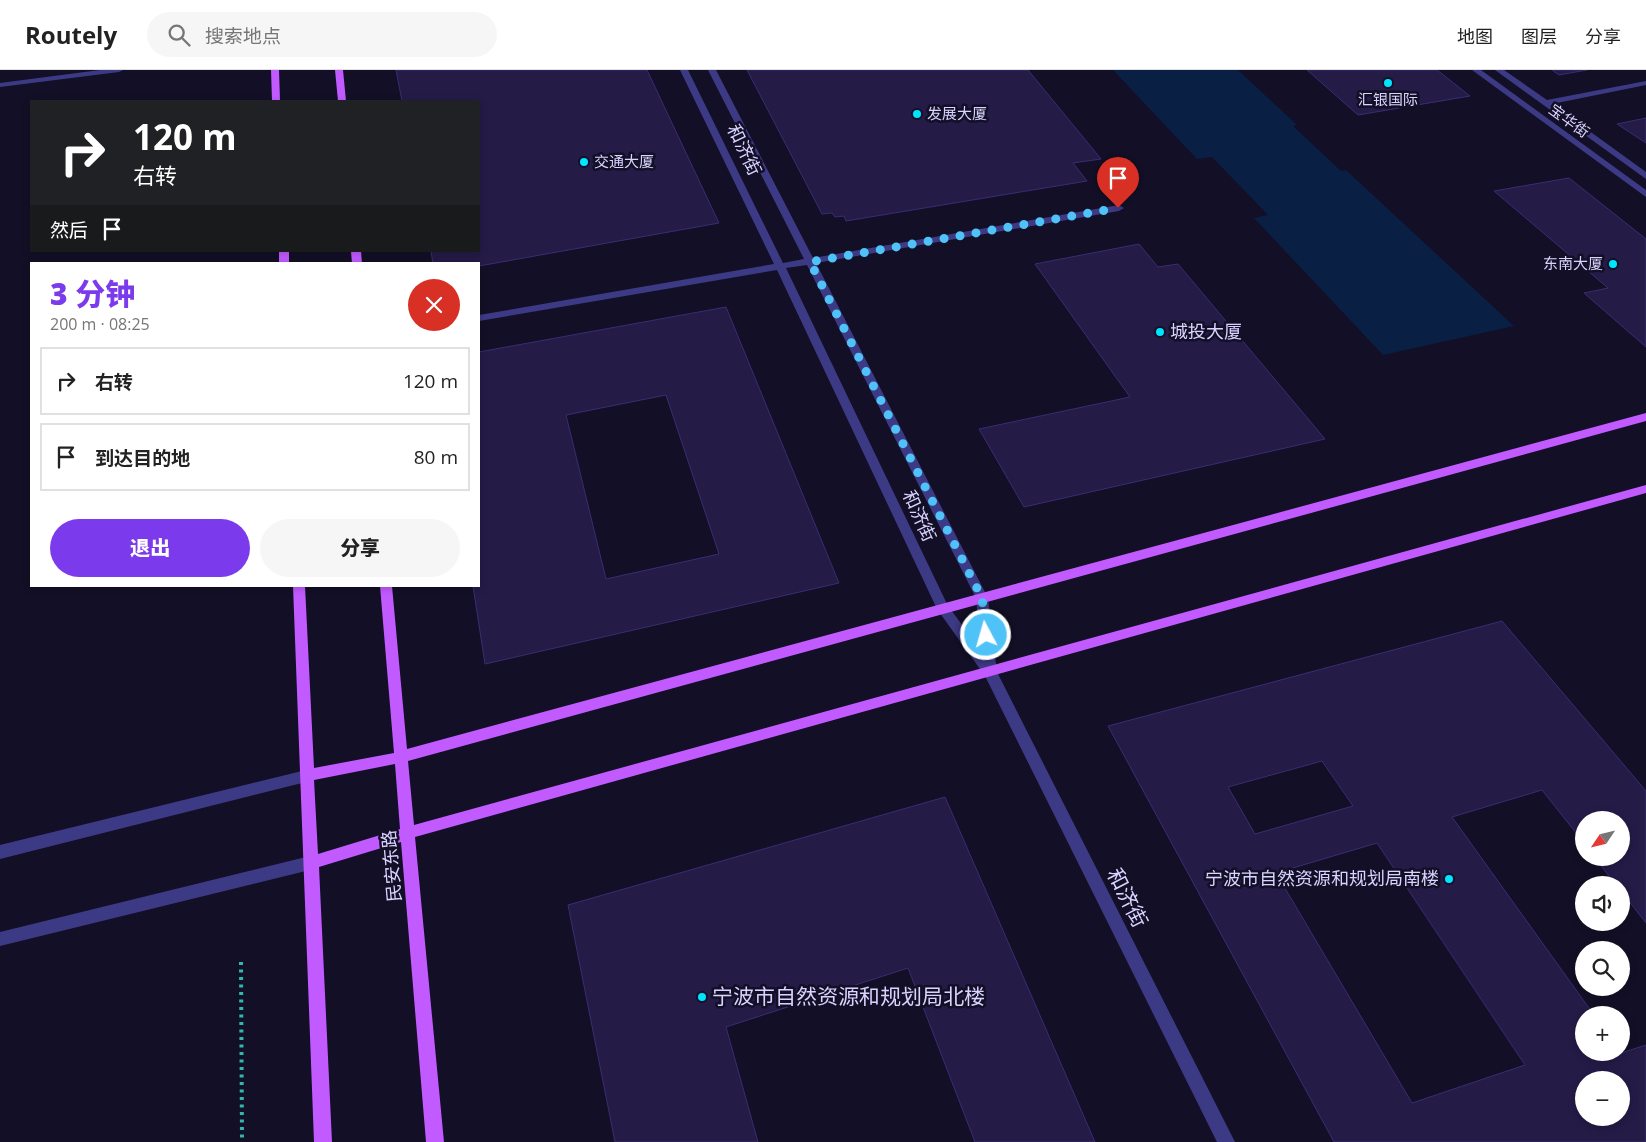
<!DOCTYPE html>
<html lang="zh">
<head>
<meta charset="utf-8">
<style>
  :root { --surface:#fff; --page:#f6f6f6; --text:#222; --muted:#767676; --line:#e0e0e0; --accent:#7c3aed }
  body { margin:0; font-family:"Open Sans","Noto Sans SC",sans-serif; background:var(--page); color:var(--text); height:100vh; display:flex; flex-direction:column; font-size:19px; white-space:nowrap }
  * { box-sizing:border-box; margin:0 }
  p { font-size:16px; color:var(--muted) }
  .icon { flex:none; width:28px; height:28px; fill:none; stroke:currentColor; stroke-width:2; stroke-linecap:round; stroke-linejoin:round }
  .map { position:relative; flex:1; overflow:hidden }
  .side { position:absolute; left:30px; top:192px; width:450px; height:325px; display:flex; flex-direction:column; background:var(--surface); border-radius:0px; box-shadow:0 2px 8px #0003 }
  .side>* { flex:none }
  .guide { position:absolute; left:30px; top:30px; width:450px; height:152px; border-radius:0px; box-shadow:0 2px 8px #0003; background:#202124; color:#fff; overflow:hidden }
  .needle { width:32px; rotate:235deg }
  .buttons { position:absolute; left:1575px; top:741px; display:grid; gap:10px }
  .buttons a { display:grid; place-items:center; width:55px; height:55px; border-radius:50%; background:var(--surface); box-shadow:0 2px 8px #0003; font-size:25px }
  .pin { position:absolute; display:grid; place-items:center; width:42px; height:42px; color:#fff; margin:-51px -21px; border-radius:50% 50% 50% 0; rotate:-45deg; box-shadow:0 0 5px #0007 }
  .pin .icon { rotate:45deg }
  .me { position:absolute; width:55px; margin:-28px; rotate:354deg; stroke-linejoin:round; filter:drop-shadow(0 0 4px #0008) }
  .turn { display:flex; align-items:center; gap:18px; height:105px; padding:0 20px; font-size:22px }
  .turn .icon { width:65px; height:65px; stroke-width:2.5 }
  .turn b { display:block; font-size:35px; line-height:42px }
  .then { display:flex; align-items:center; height:48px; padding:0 20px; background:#0003; gap:10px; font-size:19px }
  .round { display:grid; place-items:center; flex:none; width:52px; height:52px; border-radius:26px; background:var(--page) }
  .headline { display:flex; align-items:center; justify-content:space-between; height:85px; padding:0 20px }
  h1 { font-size:30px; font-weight:800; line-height:38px; color:var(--accent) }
  .primary-button { display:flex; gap:10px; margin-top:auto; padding:10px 20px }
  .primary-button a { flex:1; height:58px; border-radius:30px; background:var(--accent); color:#fff; font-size:20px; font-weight:800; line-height:58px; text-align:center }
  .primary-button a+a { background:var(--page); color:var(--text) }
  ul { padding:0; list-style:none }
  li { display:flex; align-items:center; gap:15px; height:68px; margin:0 10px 8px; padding:0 10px; border:2px solid var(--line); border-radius:0px }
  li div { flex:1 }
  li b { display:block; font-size:19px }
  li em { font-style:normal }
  header { display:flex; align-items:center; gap:30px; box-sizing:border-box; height:70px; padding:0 25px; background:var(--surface); border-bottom:1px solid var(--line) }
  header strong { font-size:24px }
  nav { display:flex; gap:28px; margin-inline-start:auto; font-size:18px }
  .search { width:350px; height:45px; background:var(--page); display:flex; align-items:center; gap:12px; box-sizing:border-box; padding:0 18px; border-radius:28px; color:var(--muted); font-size:19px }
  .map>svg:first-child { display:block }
  .water { fill:#0a1f44 }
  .building { fill:#241b47; stroke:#3b2d73; fill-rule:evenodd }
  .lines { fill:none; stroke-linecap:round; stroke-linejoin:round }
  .path { stroke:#2fb8b0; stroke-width:4; stroke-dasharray:3 4.5; stroke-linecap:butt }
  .minor { fill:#3d3a85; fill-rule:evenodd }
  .major { fill:#c25bff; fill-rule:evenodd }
  .route { stroke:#4fc3f7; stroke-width:9; stroke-dasharray:0 16.2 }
  .poi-dot { fill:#00e5ff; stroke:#130f26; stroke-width:2 }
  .labels { text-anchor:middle; stroke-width:5; stroke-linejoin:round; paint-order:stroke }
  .far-poi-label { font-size:15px; fill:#d9d4ff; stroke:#130f26; text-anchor:start }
  .far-street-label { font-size:15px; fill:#d9d4ff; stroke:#130f26 }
  .street-label { font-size:18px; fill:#d9d4ff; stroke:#130f26 }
  .poi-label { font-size:18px; fill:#d9d4ff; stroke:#130f26; text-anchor:start }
  .near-street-label { font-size:21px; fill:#d9d4ff; stroke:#130f26 }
  .near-poi-label { font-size:21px; fill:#d9d4ff; stroke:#130f26; text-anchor:start }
</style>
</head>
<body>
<header>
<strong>Routely</strong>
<div class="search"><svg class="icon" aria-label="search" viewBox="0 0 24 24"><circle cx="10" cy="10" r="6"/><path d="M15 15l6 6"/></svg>搜索地点</div>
<nav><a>地图</a><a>图层</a><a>分享</a></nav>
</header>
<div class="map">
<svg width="1646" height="1072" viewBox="0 0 1646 1072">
  <rect width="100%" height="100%" fill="#130f26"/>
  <path class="water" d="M1113 0H1238L1297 55 1293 56 1341 101 1346 100 1514 256 1383 285 1254 148 1268 145 1212 87 1197 89Z"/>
  <path class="building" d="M396 0H647L719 153 479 196V194H433L431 181H479V31H402Z
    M747 0H1028L1101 89 1073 93 1087 111 846 151 844 146 835 147 832 143 822 144Z
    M1307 0H1437L1470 26 1358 45Z
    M1552 0H1587L1559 5Z
    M1646 48V73L1617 54Z
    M1569 108 1646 169V277L1584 223 1608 218 1494 121Z
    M1139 174 1158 197 1178 194 1325 369 1024 437 979 359 1130 327 1035 194Z
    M726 237 839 513 485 594 473 516H479V282ZM666 325 719 484 606 509 566 345Z
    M1502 551 1646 721V853L1621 821V815H1616L1595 788H1621V750H1584V773L1542 720 1452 747 1594 945H1584V982L1621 983 1646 975V1072H1334L1108 656ZM1322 691 1353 736 1255 764 1228 717ZM1377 773 1525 995 1412 1033 1276 803ZM1584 1010H1621V1048H1584Z
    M945 727 1095 1072H975L908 898 726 957 758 1072H615L568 835Z"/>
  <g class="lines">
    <path class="path" d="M241 892 242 1072"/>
    <path class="minor" d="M100 0H123L119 2 0 17V13Z
      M680 0H688L783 193 804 189 708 0H716L813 188 1119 135 1124 138 1119 141 816 193 988 528 997 602 1235 1072H1217L985 606 937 539 777 200 479 251V245L774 194ZM807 195 976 528 981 580 948 536 786 198Z
      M1472 0H1481L1646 120V127Z
      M1495 0H1504L1547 30 1646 11V15L1552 34 1646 102V109Z
      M306 700 311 702 313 706 311 710 306 712 0 789V775Z
      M310 786 315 788 317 793 315 798 310 800 0 876V862Z"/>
    <path class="major" d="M271 0H279L280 31H272Z
      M335 0H343L346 31H338Z
      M279 181H289V194H279Z
      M351 181H361L362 194H352Z
      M1646 343V351L408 691 414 755 1646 415V423L415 767 444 1072H426L401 772 319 797 332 1072H314L293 516H305L314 698 394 683 380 516H392L407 679ZM395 694 400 759 318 784 314 710Z"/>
  </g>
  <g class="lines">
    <path class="route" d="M986 565 982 528 810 192 1118 138"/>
  </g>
  <g class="poi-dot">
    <circle cx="1388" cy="13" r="5"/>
    <circle cx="917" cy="44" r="5"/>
    <circle cx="584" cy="92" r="5"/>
    <circle cx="1613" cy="194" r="5"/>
    <circle cx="1160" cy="262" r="5"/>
    <circle cx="1449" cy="809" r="5"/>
    <circle cx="702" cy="927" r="5"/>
  </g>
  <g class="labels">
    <g class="far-poi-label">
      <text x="1388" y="35" text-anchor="middle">汇银国际</text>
      <text x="927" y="49">发展大厦</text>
      <text x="594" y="97">交通大厦</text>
      <text x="1603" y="199" text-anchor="end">东南大厦</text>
    </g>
    <g class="far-street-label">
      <text transform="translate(1569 51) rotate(36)" y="5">宝华街</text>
    </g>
    <g class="street-label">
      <text transform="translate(744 80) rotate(64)" y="6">和济街</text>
      <text transform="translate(919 446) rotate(65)" y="6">和济街</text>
      <text transform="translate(392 796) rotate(-95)" y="6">民安东路</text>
    </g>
    <g class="poi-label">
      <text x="1170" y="268">城投大厦</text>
      <text x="1439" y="815" text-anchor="end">宁波市自然资源和规划局南楼</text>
    </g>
    <g class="near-street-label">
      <text transform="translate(1127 828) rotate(63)" y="7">和济街</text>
    </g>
    <g class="near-poi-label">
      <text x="712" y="934">宁波市自然资源和规划局北楼</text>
    </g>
  </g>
</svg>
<div class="buttons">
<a><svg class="needle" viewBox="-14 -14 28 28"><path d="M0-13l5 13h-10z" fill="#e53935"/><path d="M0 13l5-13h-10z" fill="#767676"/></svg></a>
<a><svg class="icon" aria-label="sound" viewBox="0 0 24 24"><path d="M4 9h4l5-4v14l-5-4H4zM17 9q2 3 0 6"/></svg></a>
<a><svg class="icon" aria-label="search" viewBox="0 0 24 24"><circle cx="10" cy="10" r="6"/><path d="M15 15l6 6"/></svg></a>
<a>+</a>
<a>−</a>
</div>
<div class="pin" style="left:1118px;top:138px;background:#d93025"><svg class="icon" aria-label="arrive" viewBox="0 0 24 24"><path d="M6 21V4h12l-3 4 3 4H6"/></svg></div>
<svg class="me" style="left:986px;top:565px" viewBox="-20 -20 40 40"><circle r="17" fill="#4fc3f7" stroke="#fff" stroke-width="3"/><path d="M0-11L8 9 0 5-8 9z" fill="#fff"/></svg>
<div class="guide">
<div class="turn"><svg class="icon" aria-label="right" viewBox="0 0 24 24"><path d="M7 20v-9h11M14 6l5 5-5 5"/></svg><div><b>120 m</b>右转</div></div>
<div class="then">然后<svg class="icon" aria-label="arrive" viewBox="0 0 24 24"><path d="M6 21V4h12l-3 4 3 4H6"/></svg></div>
</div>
<section class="side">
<div class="headline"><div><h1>3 分钟</h1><p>200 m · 08:25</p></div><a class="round" style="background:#d93025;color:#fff"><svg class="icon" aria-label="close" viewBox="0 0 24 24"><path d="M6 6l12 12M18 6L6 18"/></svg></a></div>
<ul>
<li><svg class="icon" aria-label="right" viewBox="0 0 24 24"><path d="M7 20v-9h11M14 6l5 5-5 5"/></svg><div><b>右转</b></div><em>120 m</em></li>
<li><svg class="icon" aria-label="arrive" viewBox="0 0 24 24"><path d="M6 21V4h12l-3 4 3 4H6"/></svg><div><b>到达目的地</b></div><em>80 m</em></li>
</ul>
<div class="primary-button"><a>退出</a><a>分享</a></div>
</section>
</div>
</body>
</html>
